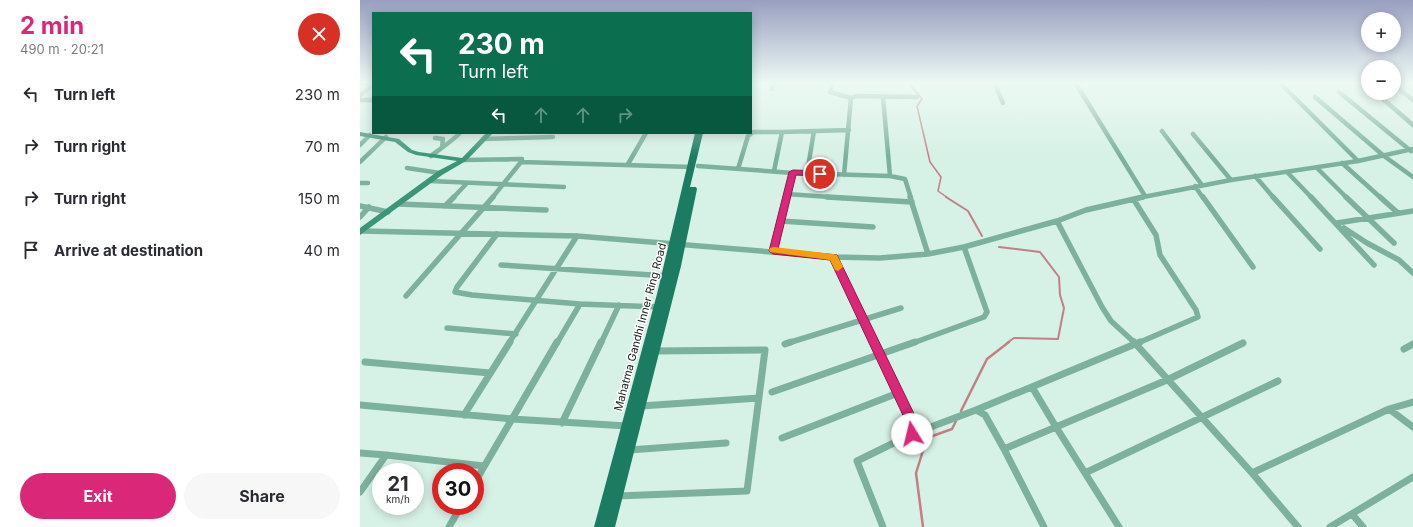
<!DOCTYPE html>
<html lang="en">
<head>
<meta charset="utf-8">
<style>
  :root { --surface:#fff; --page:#f7f7f7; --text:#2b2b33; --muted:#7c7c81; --accent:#db2777 }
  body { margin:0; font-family:Inter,sans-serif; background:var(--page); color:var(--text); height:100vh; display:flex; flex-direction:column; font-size:15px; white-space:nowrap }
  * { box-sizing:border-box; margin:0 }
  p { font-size:13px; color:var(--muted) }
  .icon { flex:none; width:22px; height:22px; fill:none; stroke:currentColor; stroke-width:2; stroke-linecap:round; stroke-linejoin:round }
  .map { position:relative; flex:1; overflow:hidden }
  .panel { display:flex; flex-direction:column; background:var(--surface); width:360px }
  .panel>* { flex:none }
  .guide { position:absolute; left:12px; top:12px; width:380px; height:122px; border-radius:0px; box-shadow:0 2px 10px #0003; background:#0b6e4f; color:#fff; overflow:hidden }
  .tools { position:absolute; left:1001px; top:12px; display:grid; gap:8px }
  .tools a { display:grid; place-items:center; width:40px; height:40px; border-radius:50%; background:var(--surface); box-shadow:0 2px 10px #0003; font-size:20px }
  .speed { position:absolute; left:12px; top:463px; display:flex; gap:8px; font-size:20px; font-weight:700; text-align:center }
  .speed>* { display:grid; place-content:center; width:52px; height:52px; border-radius:50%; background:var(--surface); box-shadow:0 2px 10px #0003; line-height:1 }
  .speed small { font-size:10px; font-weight:400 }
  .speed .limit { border:6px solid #d22; background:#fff; color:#111 }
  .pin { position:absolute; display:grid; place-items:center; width:34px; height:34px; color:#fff; margin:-17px; border:2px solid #fff; border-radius:50%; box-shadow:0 1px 4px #0007 }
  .me { position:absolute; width:44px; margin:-22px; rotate:351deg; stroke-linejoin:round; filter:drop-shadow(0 0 3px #0008) }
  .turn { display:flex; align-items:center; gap:14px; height:84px; padding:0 20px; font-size:18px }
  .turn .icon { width:52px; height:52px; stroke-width:2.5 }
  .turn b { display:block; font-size:28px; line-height:34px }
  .lanes { display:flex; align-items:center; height:38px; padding:0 20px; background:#0003; justify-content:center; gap:20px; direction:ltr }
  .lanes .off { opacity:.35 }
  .round { display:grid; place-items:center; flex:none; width:42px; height:42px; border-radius:21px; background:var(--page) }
  .overview { display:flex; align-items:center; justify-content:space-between; height:68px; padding:0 20px }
  h1 { font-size:24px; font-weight:700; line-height:30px; color:var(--accent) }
  .primary-button { display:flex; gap:8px; margin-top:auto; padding:8px 20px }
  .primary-button a { flex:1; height:46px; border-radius:24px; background:var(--accent); color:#fff; font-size:16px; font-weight:700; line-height:46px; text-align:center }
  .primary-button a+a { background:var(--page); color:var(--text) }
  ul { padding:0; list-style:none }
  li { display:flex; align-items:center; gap:12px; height:52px; padding:0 20px }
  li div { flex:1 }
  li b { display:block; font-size:15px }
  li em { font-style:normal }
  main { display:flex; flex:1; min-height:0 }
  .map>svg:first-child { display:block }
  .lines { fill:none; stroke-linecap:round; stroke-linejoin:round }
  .stream-far2 { stroke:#c28084; stroke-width:1.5 }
  .stream-far1 { stroke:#c28084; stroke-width:2 }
  .stream { stroke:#c28084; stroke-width:2.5 }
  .street-far2 { stroke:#7cb19d; stroke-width:4.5 }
  .street-far1 { stroke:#7cb19d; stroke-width:5.5 }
  .street { stroke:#7cb19d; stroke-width:7 }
  .secondary { fill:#3b9579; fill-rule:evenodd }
  .primary { fill:#1b7c61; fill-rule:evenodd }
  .route { fill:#db2777; stroke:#8e194d }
  .slow { fill:#f59e0b }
  .labels { text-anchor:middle; stroke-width:3; stroke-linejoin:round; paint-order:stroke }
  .street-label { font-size:11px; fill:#18221e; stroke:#fff }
</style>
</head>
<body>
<main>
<section class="panel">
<div class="overview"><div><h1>2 min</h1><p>490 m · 20:21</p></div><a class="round" style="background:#d93025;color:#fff"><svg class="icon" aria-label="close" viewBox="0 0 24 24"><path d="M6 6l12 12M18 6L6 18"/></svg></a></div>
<ul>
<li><svg class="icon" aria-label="left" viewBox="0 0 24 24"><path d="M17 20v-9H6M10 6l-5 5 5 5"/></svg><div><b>Turn left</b></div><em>230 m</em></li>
<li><svg class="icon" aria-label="right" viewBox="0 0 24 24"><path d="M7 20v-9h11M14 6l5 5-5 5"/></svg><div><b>Turn right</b></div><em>70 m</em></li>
<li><svg class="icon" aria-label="right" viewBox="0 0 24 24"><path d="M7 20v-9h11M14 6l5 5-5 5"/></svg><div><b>Turn right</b></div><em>150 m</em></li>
<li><svg class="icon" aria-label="arrive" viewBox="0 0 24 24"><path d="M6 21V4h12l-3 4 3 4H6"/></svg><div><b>Arrive at destination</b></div><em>40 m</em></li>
</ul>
<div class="primary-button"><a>Exit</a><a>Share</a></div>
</section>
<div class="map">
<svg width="1053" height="527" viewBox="0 0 1053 527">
  <rect width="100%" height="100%" fill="#d6f1e6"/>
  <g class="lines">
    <path class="stream-far2" d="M551 82 552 87 562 99 557 106 570 162 581 177 578 191 588 198"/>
    <path class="stream-far1" d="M586 197 608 211 622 236
      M639 247 680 252 699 277 700 295 704 308 698 339 654 338 647 343"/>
    <path class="stream" d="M601 411 627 359 649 342
      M563 527 556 473 567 438 592 429 596 421"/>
    <path class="street-far2" d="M473 82 470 92 491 98
      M634 82 643 103
      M715 82 785 196
      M919 82 998 161
      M1003 82 1008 86
      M0 83 13 84
      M1034 85 1053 100
      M412 89 414 82
      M979 92 1051 151
      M1016 93 1053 125
      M0 95 13 85
      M523 97 530 176
      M955 97 1024 156 1053 177
      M0 100H13
      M802 131 842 185
      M422 132 489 130
      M833 134 871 180
      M75 138 83 139 82 147
      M123 139 193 137
      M0 145 10 135
      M71 156C81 148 91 142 100 133
      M104 160 162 159 161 162
      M0 162 26 137
      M982 163 1021 198
      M268 164 286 133
      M338 166 433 173
      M47 168 80 173
      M957 168 987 198
      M378 169 388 136 393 132H422L414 171
      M927 172 952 198
      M447 173 454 131
      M484 175 491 98 496 96 557 97
      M895 176 914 198
      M70 181 204 187
      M0 183H8
      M835 186 843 198
      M427 194 483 198
      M93 198 107 183
      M132 198 161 162 332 167
      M427 198 433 173 530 176 545 179 551 198
      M778 198 871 180 998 161 1053 149"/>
    <path class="street-far1" d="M467 197 552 202
      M550 197 568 254
      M843 197 893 267
      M913 197 960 249
      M951 197 1014 265
      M986 197 1034 243
      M1020 197 1038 213
      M774 200 796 235 800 255 836 310 838 317 778 343
      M39 204 186 210
      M0 206 28 212
      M85 206 94 197
      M0 217 9 207
      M421 221 513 227
      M697 221 742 307 751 321 775 343
      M977 223 1053 211
      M984 228 1007 243 1039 260 1053 273
      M2 231 217 236 473 257 520 258 568 254 604 247 697 221 726 210 783 197
      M137 234 97 287 95 292 112 295 220 304 197 343
      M413 251 427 197
      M473 257 514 343
      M141 265 307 276
      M46 296 133 197
      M220 304 299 307
      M87 328 156 334
      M149 343 217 236
      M241 343 259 305
      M428 343 541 308
      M553 343 624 317 627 312 604 247"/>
    <path class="street" d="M514 342 554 426 552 434 497 461 523 527
      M774 342 892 473 938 527
      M425 344 431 342
      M1044 349 1053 344
      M5 362 130 373
      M412 392 555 342
      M0 405 152 419 197 342
      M281 406 399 398
      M1029 409 1053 402
      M616 410 780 342
      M104 415 150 342
      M202 423 241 342
      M552 434 616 410 625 415 644 449 696 427 672 387
      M422 438 538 393
      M644 449 684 527
      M269 450 366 443
      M0 453 26 455
      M725 473 918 381
      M892 473 1029 409 1053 427
      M115 482 152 419 267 426
      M0 492 26 455 124 466
      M257 496 387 491 405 350 294 351
      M992 514 1003 527
      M89 527 101 506
      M759 527 696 427 807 380 883 343
      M970 527 1053 477"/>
    <path class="secondary" d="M0 132 39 139 52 150 59 152 102 158 126 133H133L106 161 82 175 0 235V228L78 171 97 161 56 155 48 152 35 142 0 136Z"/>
    <path class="primary" d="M335 133H343L330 187H336L337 189 321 266 255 527H234L297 294Z"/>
  </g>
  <linearGradient id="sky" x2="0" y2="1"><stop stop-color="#999fc0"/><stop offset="0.53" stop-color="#edf9f4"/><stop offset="1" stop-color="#edf9f4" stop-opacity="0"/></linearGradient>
  <rect width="1053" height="156" fill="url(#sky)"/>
  <path class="route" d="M433 170 460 171 463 174 460 176 436 175 418 249 477 255 560 426 556 438 552 440 548 438 546 434 548 426 470 260 413 254 409 251 429 172Z"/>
  <path class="slow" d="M414 247 473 254 477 255 483 267 478 271 475 270 470 260 410 252 409 250 410 248Z"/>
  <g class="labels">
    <g class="street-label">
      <text transform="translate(280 327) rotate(-75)" y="4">Mahatma Gandhi Inner Ring Road</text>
    </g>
  </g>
</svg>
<div class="tools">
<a>+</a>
<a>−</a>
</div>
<div class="speed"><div>21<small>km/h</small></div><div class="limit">30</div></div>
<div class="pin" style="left:460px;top:174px;background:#d93025"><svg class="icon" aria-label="arrive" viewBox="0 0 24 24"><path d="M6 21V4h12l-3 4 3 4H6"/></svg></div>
<svg class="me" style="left:552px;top:434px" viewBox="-20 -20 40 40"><circle r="19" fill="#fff"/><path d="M0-13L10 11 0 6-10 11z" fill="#db2777"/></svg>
<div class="guide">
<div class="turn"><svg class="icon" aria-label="left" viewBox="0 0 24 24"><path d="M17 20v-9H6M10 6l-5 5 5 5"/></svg><div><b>230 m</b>Turn left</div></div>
<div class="lanes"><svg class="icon" aria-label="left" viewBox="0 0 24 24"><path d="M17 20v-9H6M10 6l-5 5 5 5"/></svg><svg class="icon off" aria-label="ahead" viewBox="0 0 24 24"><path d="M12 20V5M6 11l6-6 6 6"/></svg><svg class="icon off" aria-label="ahead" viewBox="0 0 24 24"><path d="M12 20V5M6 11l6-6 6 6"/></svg><svg class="icon off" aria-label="right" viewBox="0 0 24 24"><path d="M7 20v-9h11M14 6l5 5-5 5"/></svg></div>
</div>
</div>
</main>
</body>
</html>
